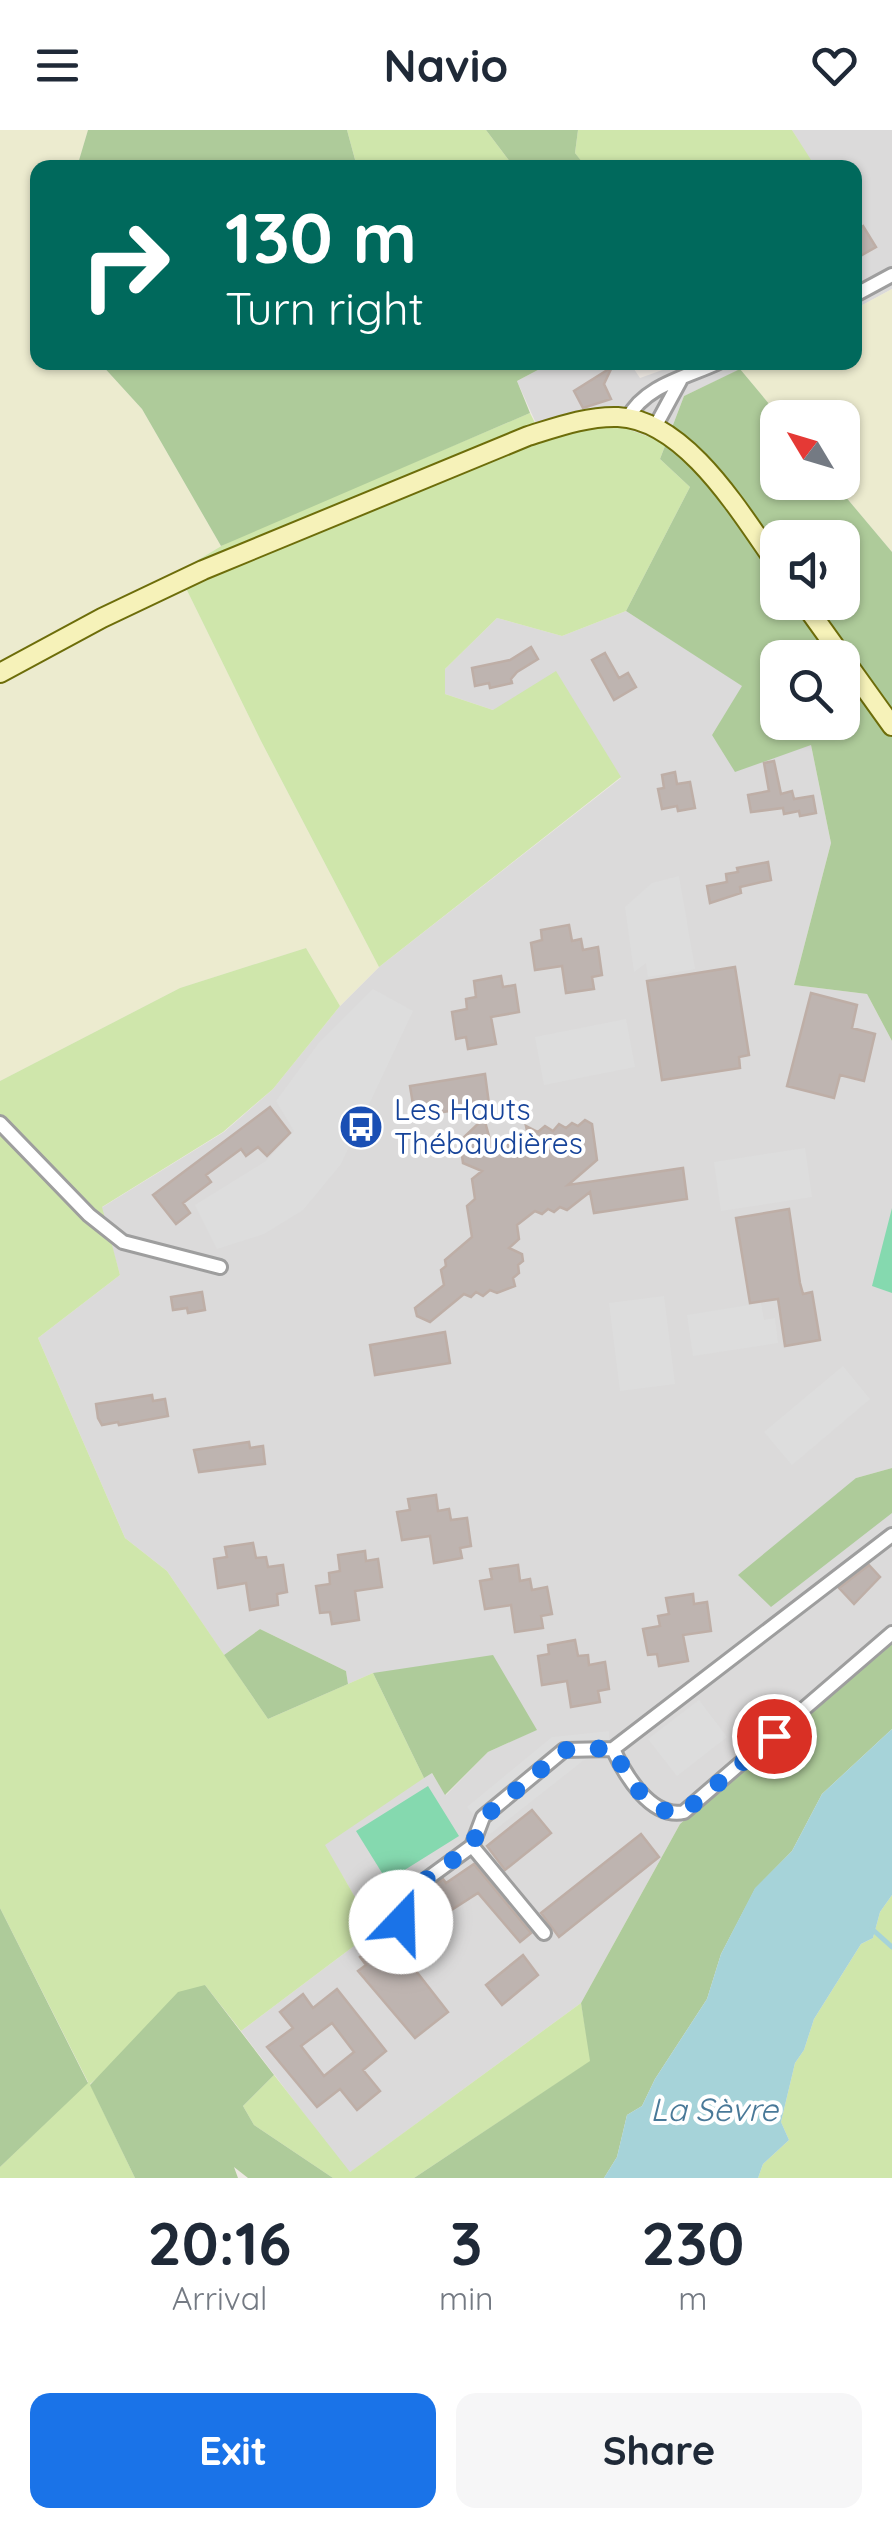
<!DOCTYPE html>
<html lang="en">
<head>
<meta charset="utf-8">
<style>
  :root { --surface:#fff; --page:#f6f6f7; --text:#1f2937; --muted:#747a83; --accent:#1a73e8 }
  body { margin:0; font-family:Quicksand,sans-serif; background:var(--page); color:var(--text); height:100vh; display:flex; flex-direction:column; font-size:38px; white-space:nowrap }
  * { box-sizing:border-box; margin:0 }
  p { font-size:32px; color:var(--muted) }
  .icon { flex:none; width:55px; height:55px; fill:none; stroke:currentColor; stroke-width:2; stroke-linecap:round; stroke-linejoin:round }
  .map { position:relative; height:2048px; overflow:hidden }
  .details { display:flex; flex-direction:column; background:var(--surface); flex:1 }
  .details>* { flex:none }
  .banner { position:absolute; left:30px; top:30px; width:832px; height:210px; border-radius:20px; box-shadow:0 2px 8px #0004; background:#00695c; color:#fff; overflow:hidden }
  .needle { width:65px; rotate:308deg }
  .controls { position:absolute; left:760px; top:270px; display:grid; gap:20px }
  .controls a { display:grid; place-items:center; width:100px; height:100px; border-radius:20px; background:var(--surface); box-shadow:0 2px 8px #0004; font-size:50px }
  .pin { position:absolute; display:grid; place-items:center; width:85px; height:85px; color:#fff; margin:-42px; border:5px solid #fff; border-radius:50%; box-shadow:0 2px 10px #0007 }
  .me { position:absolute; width:110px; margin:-55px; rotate:21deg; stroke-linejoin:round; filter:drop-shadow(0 0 8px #0008) }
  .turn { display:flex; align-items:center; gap:35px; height:210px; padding:0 30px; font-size:45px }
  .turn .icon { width:130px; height:130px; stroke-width:2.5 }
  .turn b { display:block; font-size:70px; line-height:85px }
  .eta { display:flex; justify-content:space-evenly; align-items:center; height:170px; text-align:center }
  .eta b { font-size:60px; font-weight:700; line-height:70px }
  .primary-button { display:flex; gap:20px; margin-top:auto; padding:20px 30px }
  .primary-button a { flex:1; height:115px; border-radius:20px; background:var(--accent); color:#fff; font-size:40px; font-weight:700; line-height:115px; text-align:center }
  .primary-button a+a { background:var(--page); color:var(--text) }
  header { display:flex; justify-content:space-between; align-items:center; height:130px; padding:0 30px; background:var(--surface); font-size:45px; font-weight:700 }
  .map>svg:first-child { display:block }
  .residential { fill:#dbdada }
  .farmland { fill:#ecebcf }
  .grass { fill:#cfe6ab }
  .forest { fill:#aecb9a; fill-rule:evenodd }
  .pitch { fill:#85d9af }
  .parking { fill:#ddd }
  .water { fill:#a6d3d9 }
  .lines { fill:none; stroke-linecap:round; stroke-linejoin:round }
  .stream { stroke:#a6d3d9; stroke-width:5 }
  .building { fill:#beb4b0; stroke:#beaea6; stroke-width:2.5; fill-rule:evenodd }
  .street-casing { stroke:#9e9e9e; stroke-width:18 }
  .secondary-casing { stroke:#6d6d0a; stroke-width:22 }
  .street { stroke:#fff; stroke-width:12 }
  .secondary { stroke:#f6f2b9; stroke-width:18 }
  .route { stroke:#1a73e8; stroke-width:18; stroke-dasharray:0 32.4 }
  .labels { text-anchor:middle; stroke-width:8; stroke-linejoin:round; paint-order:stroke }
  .transit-label { font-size:30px; fill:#164399; stroke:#fff; text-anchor:start }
  .water-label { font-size:32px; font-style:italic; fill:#497998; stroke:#fff }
</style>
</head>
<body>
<header><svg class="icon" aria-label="menu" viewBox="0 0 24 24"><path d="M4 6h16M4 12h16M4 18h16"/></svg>Navio<svg class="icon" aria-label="heart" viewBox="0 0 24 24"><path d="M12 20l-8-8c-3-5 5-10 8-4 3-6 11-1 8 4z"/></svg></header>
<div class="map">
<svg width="892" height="2048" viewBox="0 0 892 2048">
  <rect width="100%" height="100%" fill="#eee9e3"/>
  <path class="residential" d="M792 0H892V159L855 179V38L806 37 812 33Z
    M551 233H630L640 248 682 233H754L684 266 666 313 611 293 544 311 517 251Z
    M626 481 743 556 712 605 811 615 831 713 794 855 867 864 892 911V1338L856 1348 884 1386 892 1383V1510L680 1694 581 1873 349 2043 241 1901 366 1807 371 1794 324 1715 431 1642 446 1665 488 1622 536 1600 373 1543 348 1554 346 1541 260 1499 224 1525 167 1441 125 1408 38 1208 120 1145 101 1078 224 1002 273 959 340 876 379 837 621 648 493 580 445 564V539L497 488 562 506Z"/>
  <path class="farmland" d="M0 0H88L77 37 38 38V232L100 233 142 279 221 416 178 442 261 611 379 837 340 876 306 818 180 858 0 951Z
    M892 159V422L834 353 842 352V288L780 287 740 239 754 233 855 232V179Z"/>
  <path class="grass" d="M347 0H486L514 37H357Z
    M578 0H792L813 33 806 38H586L575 23Z
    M530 283 544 311 611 293 666 313 660 329 690 357 626 481 562 506 497 488 445 539V564L493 580 556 541 621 647 379 837 261 611 178 442 233 409Z
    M306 818 340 876 273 959 223 1002 102 1077 120 1145 38 1208 125 1408 167 1441 268 1589 373 1543 424 1648 325 1715 371 1795 366 1807 241 1901 205 1855 90 1954 135 2048H0V2037L88 1952 0 1778V951L180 858Z
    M892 1765V2048H758L763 2034 789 2010 781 1992 795 1933 804 1920 814 1889 861 1814 873 1808 880 1782Z
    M581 1873 591 1931 414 2048H333L254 1995 243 1976 274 1945 350 2042Z"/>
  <path class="forest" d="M88 0H347L357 37H77Z
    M486 0H578L575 23 586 37H514Z
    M100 233H551L517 251 530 283 221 416 142 279Z
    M740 239 780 287 778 288V352L834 353 892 422V911L867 864 794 855 831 713 811 615 735 642 712 605 742 556 626 481 690 357 660 329 684 266ZM778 408H842V472H778ZM778 528H842V592H778Z
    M892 1338V1383L771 1477 738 1445 856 1348Z
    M260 1499 346 1541 348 1554 268 1589 224 1525Z
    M892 1510V1599L822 1664 792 1721 755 1759 721 1824 707 1869 655 1949 642 1976 627 1985 617 2027 604 2048H414L590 1931 581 1873 680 1694Z
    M493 1525 537 1600 488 1622 445 1665 432 1643 424 1648 373 1543Z
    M0 1778 88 1953 0 2037Z
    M205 1855 274 1945 243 1976 254 1995 333 2048H248L234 2037 238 2048H135L90 1955 178 1862Z"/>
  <path class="pitch" d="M892 1078V1163L872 1156Z
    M428 1656 459 1706 387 1751 356 1701Z"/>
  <path class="parking" d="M679 746 695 839 648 847 646 833 634 842 625 777 652 753Z
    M373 859 413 881 341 1034 303 1080 264 1104 217 1119 195 1075 266 1031 294 1001 276 971 318 914Z
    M626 889 635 937 544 955 535 907Z
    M805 1018 812 1067 721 1081 714 1032Z
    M664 1166 675 1254 620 1261 609 1173Z
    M761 1173 764 1190 775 1188 778 1213 693 1226 687 1185Z
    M843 1236 870 1269 792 1335 764 1302Z
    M699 1570 727 1607 677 1646 648 1609Z
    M609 1601 610 1625 584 1630 490 1704 467 1677 552 1607Z"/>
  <path class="water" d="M892 1599V1765L880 1782 873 1808 861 1814 814 1889 804 1920 795 1933 781 1992 789 2010 763 2034 758 2048H604L617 2027 627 1985 642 1976 655 1949 707 1869 721 1824 755 1758 792 1721 822 1664Z"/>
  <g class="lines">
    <path class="stream" d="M872 1799 892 1817"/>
  </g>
  <path class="building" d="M863 96 876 117 855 129V102Z
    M612 237 604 254 611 269 583 278 574 261Z
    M531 517 538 529 517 542 511 549 512 553 490 558 489 553 475 556 472 538 510 530Z
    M605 523 619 548 628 543 636 557 614 570 592 530Z
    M774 631 781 664 792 661 794 669 813 666 816 683 800 686 799 681 784 684 783 678 751 682 748 665 769 661 764 633Z
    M675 642 677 654 690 652 695 678 678 681 677 676 662 679 658 659 664 658 662 645Z
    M768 732 771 750 740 757 741 763 710 773 707 756 727 752 726 744 738 742 737 738Z
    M569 795 572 811 581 809 583 820 598 817 602 845 592 847 594 859 566 863 562 836 535 840 531 813 542 810 541 800Z
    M735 837 749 925 739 927 740 938 662 950 647 851Z
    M501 846 503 857 515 855 519 882 491 887 496 914 468 919 466 907 456 909 452 882 467 879 466 869 476 867 474 851Z
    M811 863 857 875 852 898 875 904 864 951 840 945 834 968 787 956Z
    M485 944 489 974 415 987 410 956Z
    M270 977 290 1003 267 1026 258 1017 246 1026 241 1019 206 1045 211 1052 183 1073 190 1083 176 1094 153 1065Z
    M484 988 492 1017 529 1010 526 996 538 1002 545 996 553 1001 559 994 566 998 572 993 578 996 585 990 592 994 597 1030 568 1055 683 1038 687 1069 594 1083 590 1062 567 1080 560 1077 554 1082 548 1079 542 1084 535 1081 517 1095 519 1109 509 1118 522 1124 523 1131 518 1135 519 1143 513 1148 515 1156 497 1163 490 1160 483 1166 476 1162 471 1167 464 1164 430 1192 417 1186 415 1178 444 1155 441 1140 446 1136 445 1130 472 1107 467 1076 475 1069 472 1049 482 1041 463 1033 460 1011Z
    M789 1079 800 1153 803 1164 812 1162 820 1210 785 1216 778 1169 750 1173 736 1088Z
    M202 1162 205 1180 188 1183 187 1178 173 1180 171 1167Z
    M445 1202 450 1233 375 1245 370 1215Z
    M152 1265 153 1271 165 1269 168 1286 119 1295 118 1292 102 1295 98 1288 96 1274Z
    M249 1312 250 1318 263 1316 265 1334 199 1342 194 1320Z
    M436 1365 438 1381 449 1379 451 1390 467 1388 471 1416 460 1418 462 1428 434 1433 430 1406 402 1410 397 1382 410 1380 408 1369Z
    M253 1413 256 1428 266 1427 268 1437 283 1435 287 1462 277 1464 278 1475 250 1480 246 1453 218 1458 214 1429 227 1427 225 1417Z
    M365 1421 366 1431 378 1429 382 1457 355 1461 359 1490 332 1494 330 1482 320 1483 316 1456 330 1454 329 1443 340 1441 338 1425Z
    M518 1435 520 1451 530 1449 532 1460 547 1457 552 1484 541 1486 543 1498 515 1502 511 1475 485 1479 480 1451 492 1449 490 1439Z
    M869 1435 880 1447 854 1474 839 1458Z
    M693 1464 694 1474 707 1472 711 1501 683 1505 688 1531 659 1536 657 1524 648 1525 643 1499 660 1496 658 1486 669 1484 666 1468Z
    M575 1510 578 1526 588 1525 589 1535 605 1532 609 1559 598 1561 600 1572 571 1577 567 1551 542 1555 538 1526 549 1524 548 1515Z
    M532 1680 551 1703 505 1740 487 1716Z
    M641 1704 659 1727 559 1807 541 1783Z
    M474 1734 531 1803 520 1812 478 1763 436 1790 449 1809 434 1820 405 1780 443 1749 446 1753Z
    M384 1808 390 1817 399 1810 419 1838 416 1841 448 1882 415 1908 358 1841 366 1835 360 1827Z
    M523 1825 538 1845 502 1875 486 1855Z
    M337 1859 386 1921 363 1940 380 1961 357 1980 340 1959 317 1977 267 1917 293 1898 280 1882 303 1864 313 1878ZM332 1893 354 1922 324 1946 301 1916Z"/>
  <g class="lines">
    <defs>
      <path id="street" d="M855 165 892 145
        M628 288C645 255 688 247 719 232
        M655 297 680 251
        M0 993 89 1085 123 1112 220 1137
        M613 1619 892 1405
        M401 1792 390 1776 472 1716
        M544 1803 472 1716 483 1687 564 1620 613 1619C625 1645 651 1689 684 1682L892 1503"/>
      <path id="secondary" d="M803 472 892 596
        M0 543 102 488 203 440 528 306C557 297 587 286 618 287 687 290 742 386 778 436"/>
    </defs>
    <use href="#street" class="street-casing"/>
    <use href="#secondary" class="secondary-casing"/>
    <use href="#street" class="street"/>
    <use href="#secondary" class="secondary"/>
  </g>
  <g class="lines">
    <path class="route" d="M401 1792 390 1776 472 1716 483 1688 564 1620 613 1618C625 1645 651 1689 684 1682L774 1606"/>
  </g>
  <defs>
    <symbol id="bus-disc" viewBox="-11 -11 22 22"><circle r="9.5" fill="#1a4fb4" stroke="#fff"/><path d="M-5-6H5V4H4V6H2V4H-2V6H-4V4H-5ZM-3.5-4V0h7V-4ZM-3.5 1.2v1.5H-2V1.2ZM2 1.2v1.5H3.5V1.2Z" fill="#fff"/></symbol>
  </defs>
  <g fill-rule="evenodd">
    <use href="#bus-disc" x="336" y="972" width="50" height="50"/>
  </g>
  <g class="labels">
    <g class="transit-label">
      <text x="394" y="990">Les Hauts<tspan x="394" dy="34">Thébaudières</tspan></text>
    </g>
    <g class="water-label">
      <text x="714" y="1991">La Sèvre</text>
    </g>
  </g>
</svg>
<div class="controls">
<a><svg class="needle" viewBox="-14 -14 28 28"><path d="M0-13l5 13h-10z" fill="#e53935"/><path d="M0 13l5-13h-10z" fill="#747a83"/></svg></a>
<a><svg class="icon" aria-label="sound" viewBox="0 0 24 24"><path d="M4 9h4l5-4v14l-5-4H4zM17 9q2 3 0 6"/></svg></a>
<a><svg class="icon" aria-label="search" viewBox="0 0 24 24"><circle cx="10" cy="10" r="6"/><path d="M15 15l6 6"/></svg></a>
</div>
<div class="pin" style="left:774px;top:1606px;background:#d93025"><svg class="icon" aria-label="arrive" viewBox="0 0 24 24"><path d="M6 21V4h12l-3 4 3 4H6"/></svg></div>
<svg class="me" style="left:401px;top:1792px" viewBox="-20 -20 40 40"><circle r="19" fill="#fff"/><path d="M0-13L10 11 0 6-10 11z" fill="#1a73e8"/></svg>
<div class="banner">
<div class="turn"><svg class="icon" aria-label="right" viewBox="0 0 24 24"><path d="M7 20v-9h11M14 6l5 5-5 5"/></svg><div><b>130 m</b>Turn right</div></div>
</div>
</div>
<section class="details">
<div class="eta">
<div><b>20:16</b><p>Arrival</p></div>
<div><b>3</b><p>min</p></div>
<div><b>230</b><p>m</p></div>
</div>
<div class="primary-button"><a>Exit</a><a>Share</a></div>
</section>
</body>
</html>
